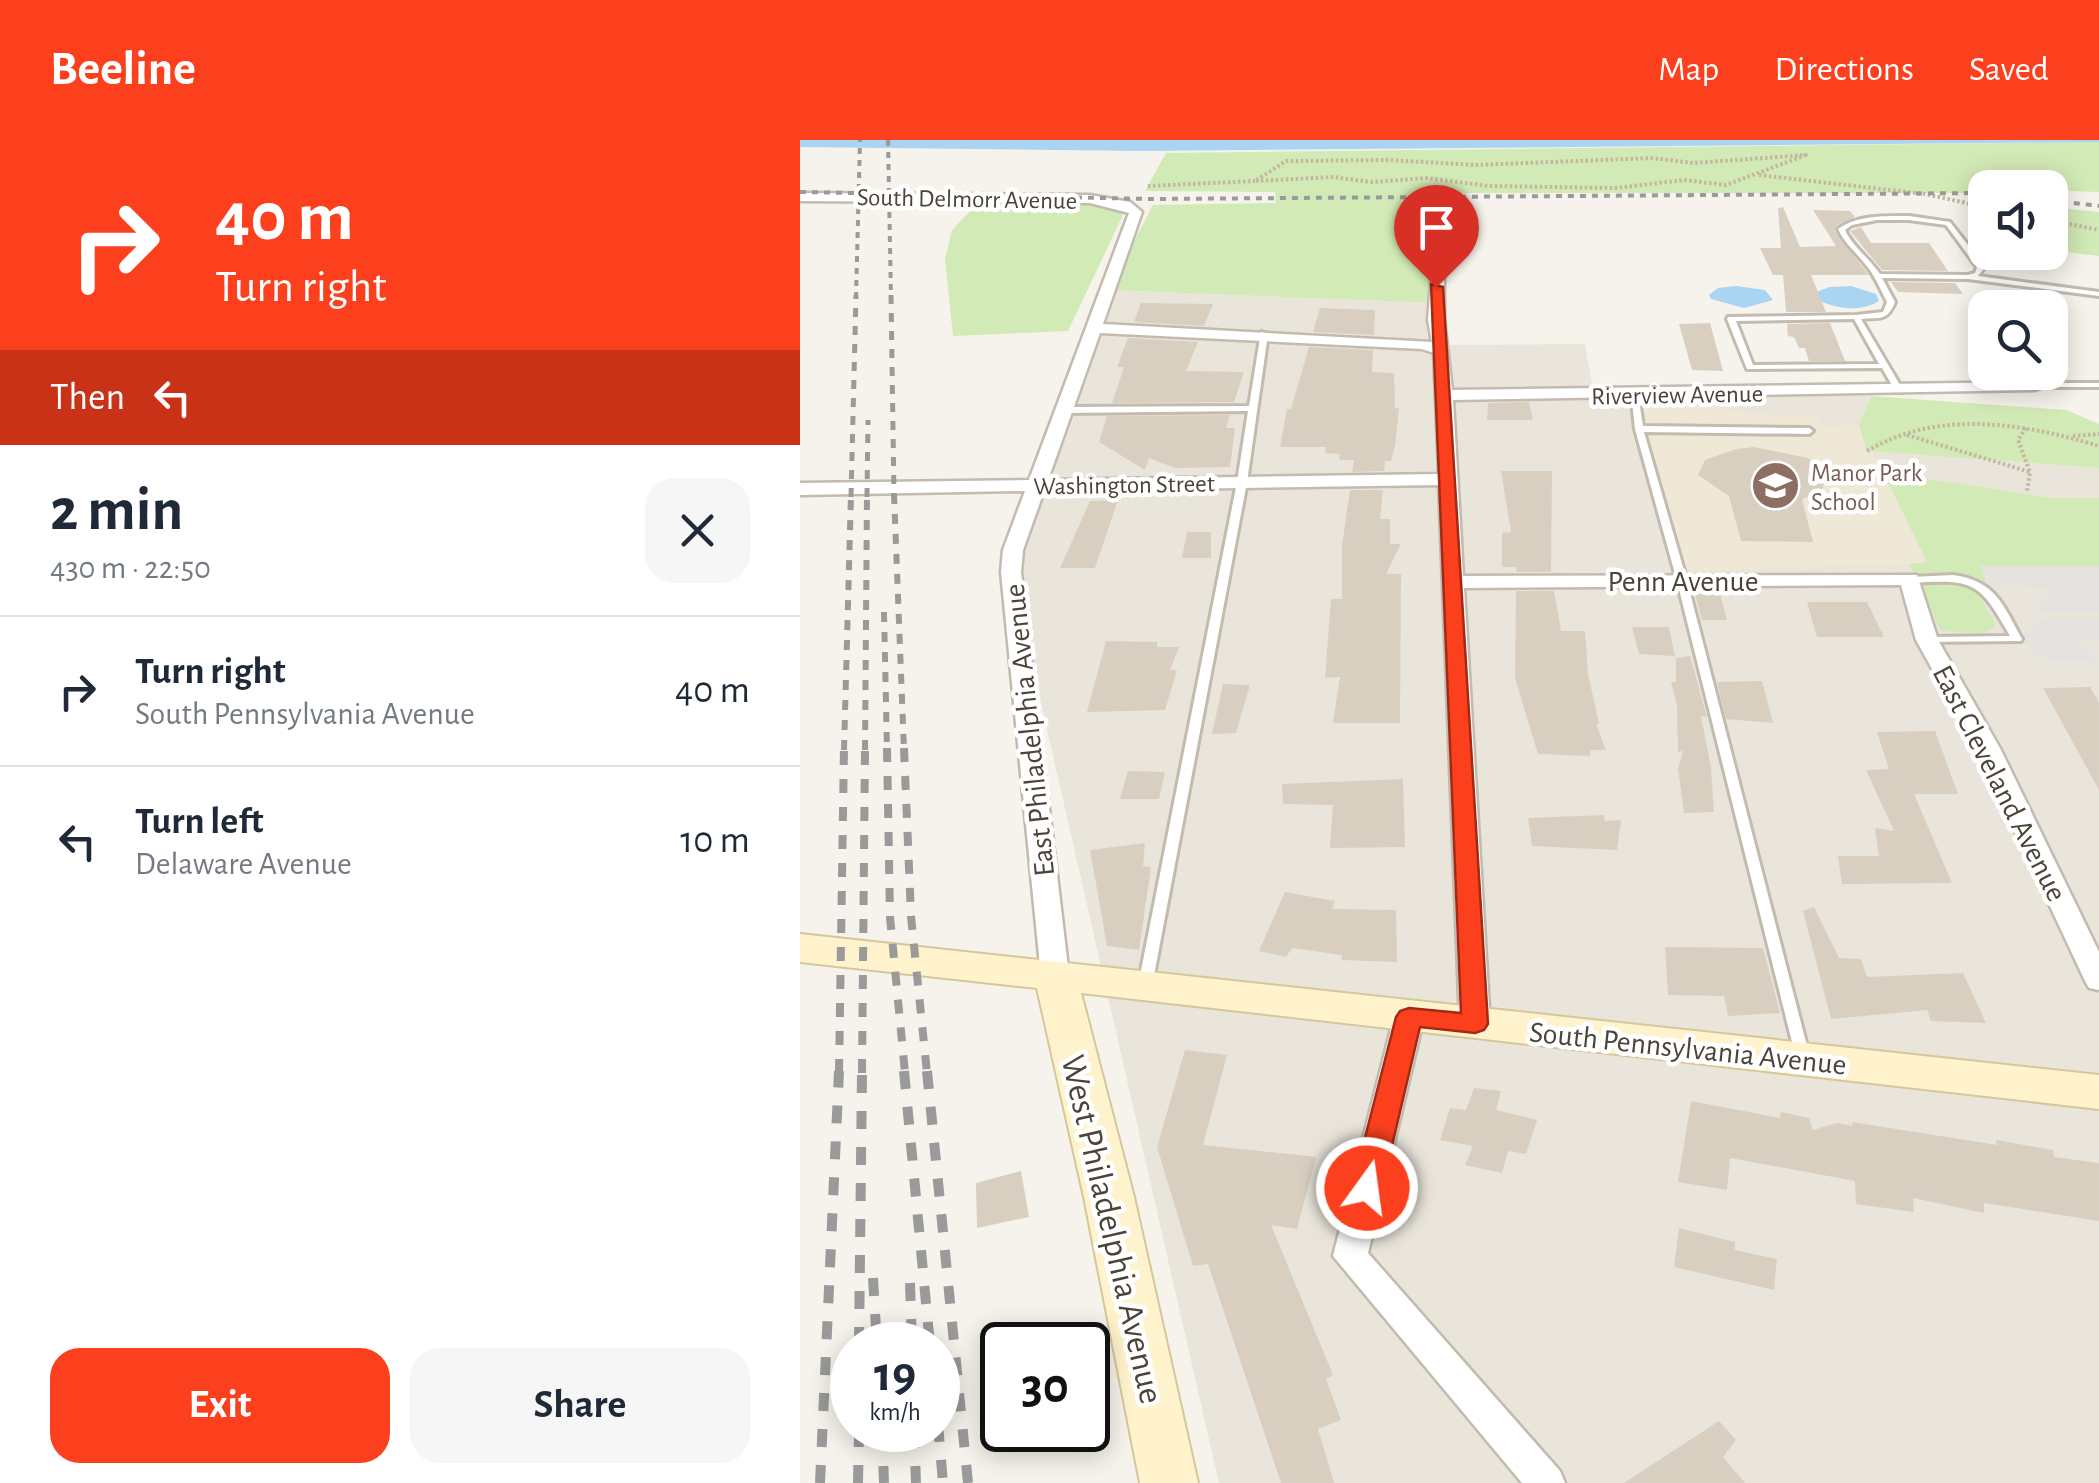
<!DOCTYPE html>
<html lang="en">
<head>
<meta charset="utf-8">
<style>
  :root { --surface:#fff; --page:#f6f6f7; --text:#1f2937; --muted:#747a83; --line:#e0e1e3; --accent:#fc3f1d }
  body { margin:0; font-family:"Alegreya Sans",sans-serif; background:var(--page); color:var(--text); height:100vh; display:flex; flex-direction:column; font-size:38px; white-space:nowrap }
  * { box-sizing:border-box; margin:0 }
  p { font-size:32px; color:var(--muted) }
  .icon { flex:none; width:55px; height:55px; fill:none; stroke:currentColor; stroke-width:2; stroke-linecap:round; stroke-linejoin:round }
  .map { position:relative; flex:1; overflow:hidden }
  .drawer { display:flex; flex-direction:column; background:var(--surface); width:800px }
  .drawer>* { flex:none }
  .hud { background:#fc3f1d; color:#fff; overflow:hidden }
  .controls { position:absolute; left:1168px; top:30px; display:grid; gap:20px }
  .controls a { display:grid; place-items:center; width:100px; height:100px; border-radius:20px; background:var(--surface); box-shadow:0 5px 25px #0003; font-size:50px }
  .speed { position:absolute; left:30px; top:1182px; display:flex; gap:20px; font-size:50px; font-weight:700; text-align:center }
  .speed>* { display:grid; place-content:center; width:130px; height:130px; border-radius:50%; background:var(--surface); box-shadow:0 5px 25px #0003; line-height:1 }
  .speed small { font-size:25px; font-weight:400 }
  .speed .limit { border:5px solid #111; border-radius:15px; background:#fff; color:#111 }
  .pin { position:absolute; display:grid; place-items:center; width:85px; height:85px; color:#fff; margin:-102px -42px; border-radius:50% 50% 50% 0; rotate:-45deg; box-shadow:0 0 10px #0007 }
  .pin .icon { rotate:45deg }
  .me { position:absolute; width:110px; margin:-55px; rotate:14deg; stroke-linejoin:round; filter:drop-shadow(0 0 8px #0008) }
  .turn { display:flex; align-items:center; gap:35px; height:210px; padding:0 50px; font-size:45px }
  .turn .icon { width:130px; height:130px; stroke-width:2.5 }
  .turn b { display:block; font-size:70px; line-height:85px }
  .then { display:flex; align-items:center; height:95px; padding:0 50px; background:#0003; gap:20px; font-size:38px }
  .round { display:grid; place-items:center; flex:none; width:105px; height:105px; border-radius:30px; background:var(--page) }
  .headline { display:flex; align-items:center; justify-content:space-between; height:170px; padding:0 50px }
  h1 { font-size:60px; font-weight:600; line-height:75px }
  .cta { display:flex; gap:20px; margin-top:auto; padding:20px 50px }
  .cta a { flex:1; height:115px; border-radius:30px; background:var(--accent); color:#fff; font-size:40px; font-weight:600; line-height:115px; text-align:center }
  .cta a+a { background:var(--page); color:var(--text) }
  ul { padding:0; list-style:none }
  li { display:flex; align-items:center; gap:30px; height:150px; padding:0 50px; border-top:2px solid var(--line) }
  li div { flex:1 }
  li b { display:block; font-size:38px }
  li em { font-style:normal }
  header { display:flex; align-items:center; gap:60px; box-sizing:border-box; height:140px; padding:0 50px; background:var(--accent); color:#fff }
  header strong { font-size:48px }
  nav { display:flex; gap:55px; margin-inline-start:auto; font-size:35px }
  main { display:flex; flex:1; min-height:0 }
  .map>svg:first-child { display:block }
  .residential { fill:#eae5da }
  .education { fill:#efe8d6 }
  .green { fill:#d2eab5 }
  .parking { fill:#e5e3e0 }
  .water { fill:#a9d4f2 }
  .building { fill:#d8cfc1 }
  .lines { fill:none; stroke-linecap:round; stroke-linejoin:round }
  .service-casing { stroke:#c2bbae; stroke-width:6 }
  .minor-casing { stroke:#c2bbae; stroke-width:5 }
  .secondary-casing { stroke:#d6c79b; stroke-width:4 }
  .path { stroke:#c4b79f; stroke-width:4; stroke-dasharray:2.5 2.5; stroke-linecap:butt }
  .service { fill:#fff; fill-rule:evenodd }
  .minor { fill:#fff; fill-rule:evenodd }
  .secondary { fill:#fff3cd; fill-rule:evenodd }
  .rail-far4 { stroke:#9a9a9a; stroke-width:4; stroke-dasharray:6 6; stroke-linecap:butt }
  .rail-far3 { stroke:#9a9a9a; stroke-width:5; stroke-dasharray:9 9; stroke-linecap:butt }
  .rail-far2 { stroke:#9a9a9a; stroke-width:6; stroke-dasharray:10 10; stroke-linecap:butt }
  .rail-far1 { stroke:#9a9a9a; stroke-width:8; stroke-dasharray:14 14; stroke-linecap:butt }
  .rail { stroke:#9a9a9a; stroke-width:10; stroke-dasharray:18 18; stroke-linecap:butt }
  .route { fill:#fc3f1d; stroke:#a42913; stroke-width:2.5 }
  .labels { text-anchor:middle; stroke-width:9; stroke-linejoin:round; paint-order:stroke }
  .far-street-label { font-size:25px; fill:#4b4439; stroke:#fff }
  .far-education-label { font-size:25px; fill:#785e54; stroke:#fff; text-anchor:start }
  .street-label { font-size:30px; fill:#4b4439; stroke:#fff }
  .near-street-label { font-size:35px; fill:#4b4439; stroke:#fff }
</style>
</head>
<body>
<header>
<strong>Beeline</strong>
<nav><a>Map</a><a>Directions</a><a>Saved</a></nav>
</header>
<main>
<section class="drawer">
<div class="hud">
<div class="turn"><svg class="icon" aria-label="right" viewBox="0 0 24 24"><path d="M7 20v-9h11M14 6l5 5-5 5"/></svg><div><b>40 m</b>Turn right</div></div>
<div class="then">Then<svg class="icon" aria-label="left" viewBox="0 0 24 24"><path d="M17 20v-9H6M10 6l-5 5 5 5"/></svg></div>
</div>
<div class="headline"><div><h1>2 min</h1><p>430 m · 22:50</p></div><a class="round"><svg class="icon" aria-label="close" viewBox="0 0 24 24"><path d="M6 6l12 12M18 6L6 18"/></svg></a></div>
<ul>
<li><svg class="icon" aria-label="right" viewBox="0 0 24 24"><path d="M7 20v-9h11M14 6l5 5-5 5"/></svg><div><b>Turn right</b><p>South Pennsylvania Avenue</p></div><em>40 m</em></li>
<li><svg class="icon" aria-label="left" viewBox="0 0 24 24"><path d="M17 20v-9H6M10 6l-5 5 5 5"/></svg><div><b>Turn left</b><p>Delaware Avenue</p></div><em>10 m</em></li>
</ul>
<div class="cta"><a>Exit</a><a>Share</a></div>
</section>
<div class="map">
<svg width="1299" height="1343" viewBox="0 0 1299 1343">
  <rect width="100%" height="100%" fill="#f6f3ec"/>
  <path class="residential" d="M309 150 636 163 640 205 785 204 793 250 1071 256 1059 285 1067 311 1299 328V1343H419L211 432Z"/>
  <path class="education" d="M840 257 931 264 929 272 1016 277 1022 286 1059 285 1127 423 885 431 847 299Z"/>
  <path class="green" d="M1299 2V52L1185 48V53H610L639 128 636 163 309 150 353 65 476 63 475 52 345 51 366 13Z
    M178 63C209 63 302 53 323 75L268 191 153 196 145 119 152 90Z
    M1250 67 1299 72V116L1250 110Z
    M1071 256 1266 270 1299 284V328L1067 311 1059 285Z
    M1083 332 1250 358H1299V426H1181L1187 446 1176 449 1195 483 1193 489 1182 493 1141 491 1109 424 1127 422Z"/>
  <path class="parking" d="M1180 426H1299V473H1245L1236 469 1256 447 1187 446Z
    M1246 478H1299V499L1275 500 1299 521 1246 520 1217 499Z"/>
  <path class="water" d="M0 0H1299V2L341 11 0 7Z
    M936 146 965 150 973 160 944 168 911 159 909 155 918 148Z
    M1030 147 1051 146 1076 154 1079 161C1062 172 1040 169 1022 162L1016 152Z"/>
  <path class="building" d="M983 67 1000 107 1036 106 1013 70 1050 71 1055 77 1036 86 1035 91 1069 135H1011L1026 172H986L983 135H973L960 108H981L978 68Z
    M1061 87 1071 103H1129L1148 131 1082 130 1050 91Z
    M1091 142 1155 143 1163 154 1098 152Z
    M341 163 413 164 404 186 334 182Z
    M520 168 575 170 574 195 513 192Z
    M910 183 923 231 892 230 879 184Z
    M1030 183 1045 221H1009L1005 208H999L994 197 988 196 987 184Z
    M328 198 398 202 386 231 444 232 434 262 312 263 324 227H317Z
    M509 207 573 210 572 232 594 233 595 268H599L595 306 591 321H585L584 331 552 332 554 320H539L540 314 525 313 526 307H480L487 269H491Z
    M729 262 733 280H687L688 263Z
    M430 275 426 288H435L430 327 375 328 349 318 345 330 299 302 307 276Z
    M954 307 1008 318 1027 333 1022 351 1002 359 1013 402 941 401 929 356 898 335 905 320 936 309Z
    M701 331H752L751 432H716L717 427H702V393L711 392Z
    M550 350H583L580 379H590V404H601L586 434H601L600 583H533L540 537 525 538 531 459H542V406Z
    M318 360 295 428H260L290 361Z
    M387 392H411V418H382Z
    M716 451H754L761 491H785L788 534 799 584H796L806 610H790V616L738 614 715 538Z
    M895 454H920L927 480H902Z
    M1007 462H1067L1084 497H1017Z
    M832 487H869L875 516 839 514Z
    M306 501 357 502V507H379L370 530H377L365 570 287 572Z
    M890 516 907 577 901 576 911 628 914 672 884 673 878 629 883 611 878 612 877 565 871 542H876V518Z
    M962 541 973 583 926 579 917 542Z
    M423 544 450 545 436 593 412 594Z
    M1290 547 1299 563V650L1243 548Z
    M1135 591 1158 654H1114L1152 743 1042 744 1038 716H1079L1075 688 1094 691 1066 630 1089 629 1077 592Z
    M328 631 365 632 359 659H320Z
    M603 639 605 707 530 708 533 665 483 664 482 644Z
    M804 675 805 681 821 680 817 710 732 706 728 678Z
    M345 703 343 726 351 727 339 810 307 806 290 710Z
    M485 752 535 761 532 769 596 770 597 822 542 820V815L492 808 486 817 459 811Z
    M1014 767 1039 818 1061 819 1067 837 1163 833 1186 883 1131 881 1127 870 1031 879 1003 771Z
    M865 807 963 808 980 873 928 876 924 856 868 855Z
    M385 910 427 915 403 1005 516 1017 497 1089 471 1085 533 1235 526 1239 541 1280 518 1289 534 1343H481L408 1124 393 1126 357 1007Z
    M674 948 701 951 696 970 737 980 726 1014 708 1011 702 1033 665 1025 673 1006 640 1000 650 968 666 970Z
    M891 961 980 978 981 972 1009 978 1013 990 1037 983 1053 986 1052 982 1197 1005 1196 1000 1253 1010 1254 1017 1299 1023V1081L1184 1063V1073L1113 1058 1114 1072 1056 1064 1055 1041 930 1018 927 1050 878 1042Z
    M221 1031 229 1077 177 1088 176 1043Z
    M879 1088 935 1102V1110L977 1119 974 1150 874 1127Z
    M919 1281 936 1300 923 1317 945 1343H824Z"/>
  <g class="lines">
    <defs>
      <path id="service" d="M1109 76 1150 82 1185 127 1178 136 1299 152V156L1168 139 1082 138 1095 162C1087 182 1080 177 1061 179L1103 250 1102 252H1096L1082 228 947 229 927 179 928 177 1056 175 1083 172 1087 162C1080 149 1075 135 1065 124 1055 111 1045 104 1038 89 1058 75 1084 76 1109 76ZM1077 80H1109L1146 85 1177 127 1175 133 1168 135 1080 134C1069 118 1053 107 1045 90L1052 85ZM1054 179 1079 224 953 225 936 181Z
        M461 192 468 194 447 342 352 846 350 849H340L338 846 437 342 448 271 264 273 260 270 264 267 449 266Z
        M1232 243H1299V247H1232Z
        M831 252 838 254 843 286 1009 288 1013 291 1009 294 844 292 887 441 1010 918 1008 922H998L996 918 877 441 835 289Z
        M1153 435C1196 441 1203 465 1222 499L1221 501 1123 502 1122 500 1127 497 1210 496C1179 441 1174 439 1111 443L1106 440 1111 437Z"/>
      <path id="minor" d="M0 53 290 55 330 62 342 72 303 184 632 202 628 180 632 128 644 125V180L652 250 1241 242V248L1235 250 653 260 663 436 1117 435 1138 500 1201 610 1299 812V850L1289 848 1285 841 1177 610 1116 500 1101 445 664 448 690 884 685 891H665L660 884 639 345 244 351 223 410 221 432 269 836 265 843H245L241 836 201 432 203 410 225 351 0 355V343L229 340 329 73 290 63 0 61ZM300 193 622 209 634 213 639 334 248 340Z
        M609 867 619 870 624 877 568 1113 760 1331 765 1343H722L533 1116 594 877 599 870Z"/>
      <path id="secondary" d="M0 794 1299 935V969L281 853 334 1057 398 1343H340L284 1057 237 848 0 822Z"/>
    </defs>
    <use href="#service" class="service-casing"/>
    <use href="#minor" class="minor-casing"/>
    <use href="#secondary" class="secondary-casing"/>
    <path class="path" d="M1006 15 926 45 884 40 816 48 688 46 627 38 572 42 533 37 455 41 486 21 589 20 675 25 852 18 893 23Z
      M959 35 1125 54 1185 67
      M348 46 455 41
      M1250 80 1299 90
      M1226 288 1218 300 1230 332 1227 351
      M1107 295 1230 332
      M1273 296 1299 294
      M1067 311C1138 269 1223 283 1299 306"/>
    <use href="#service" class="service"/>
    <use href="#minor" class="minor"/>
    <use href="#secondary" class="secondary"/>
    <path class="rail-far4" d="M88 0 91 158
      M0 52 354 59 1185 53
      M1250 60 1299 66
      M56 158 60 0"/>
    <path class="rail-far3" d="M91 155 94 357
      M51 357 56 155
      M67 357 68 280"/>
    <path class="rail-far2" d="M94 354 104 610
      M84 472 87 610
      M44 610 51 354
      M65 610 67 354"/>
    <path class="rail-far1" d="M87 608 90 777 105 933
      M104 608 111 776 127 933
      M39 933 44 608
      M62 933 65 608"/>
    <path class="rail" d="M104 931 130 1205
      M127 931 168 1343
      M73 1138 77 1205
      M110 1143 112 1205
      M59 1205 62 931
      M138 1284 143 1343
      M82 1290 84 1343
      M114 1290 116 1343
      M20 1343 39 931
      M58 1343 59 1290"/>
  </g>
  <path class="route" d="M631 144 643 147 688 884 684 890 675 893 620 887 582 1048 577 1056 567 1059 557 1056 552 1048 596 877 600 871 609 868 661 873Z"/>
  <defs>
    <symbol id="school-disc" viewBox="-11 -11 22 22"><circle r="9.5" fill="#8d6e63" stroke="#fff"/><path d="M0-5L7-2L0 1L-7-2ZM-4 1L0 2.5L4 1V4Q0 6-4 4Z" fill="#fff"/></symbol>
  </defs>
  <g fill-rule="evenodd">
    <use href="#school-disc" x="948" y="318" width="55" height="55"/>
  </g>
  <g class="labels">
    <g class="far-street-label">
      <text transform="translate(167 58) rotate(1)" y="9">South Delmorr Avenue</text>
      <text transform="translate(877 254) rotate(-1)" y="9">Riverview Avenue</text>
      <text transform="translate(324 344) rotate(-1)" y="9">Washington Street</text>
    </g>
    <g class="far-education-label">
      <text x="1011" y="341">Manor Park<tspan x="1011" dy="29">School</tspan></text>
    </g>
    <g class="street-label">
      <text x="883" y="451">Penn Avenue</text>
      <text transform="translate(229 590) rotate(-96)" y="10">East Philadelphia Avenue</text>
      <text transform="translate(1200 643) rotate(63)" y="10">East Cleveland Avenue</text>
      <text transform="translate(888 908) rotate(6)" y="10">South Pennsylvania Avenue</text>
    </g>
    <g class="near-street-label">
      <text transform="translate(313 1089) rotate(77)" y="12">West Philadelphia Avenue</text>
    </g>
  </g>
</svg>
<div class="controls">
<a><svg class="icon" aria-label="sound" viewBox="0 0 24 24"><path d="M4 9h4l5-4v14l-5-4H4zM17 9q2 3 0 6"/></svg></a>
<a><svg class="icon" aria-label="search" viewBox="0 0 24 24"><circle cx="10" cy="10" r="6"/><path d="M15 15l6 6"/></svg></a>
</div>
<div class="speed"><div>19<small>km/h</small></div><div class="limit">30</div></div>
<div class="pin" style="left:636px;top:147px;background:#d93025"><svg class="icon" aria-label="arrive" viewBox="0 0 24 24"><path d="M6 21V4h12l-3 4 3 4H6"/></svg></div>
<svg class="me" style="left:567px;top:1048px" viewBox="-20 -20 40 40"><circle r="17" fill="#fc3f1d" stroke="#fff" stroke-width="3"/><path d="M0-11L8 9 0 5-8 9z" fill="#fff"/></svg>
</div>
</main>
</body>
</html>
